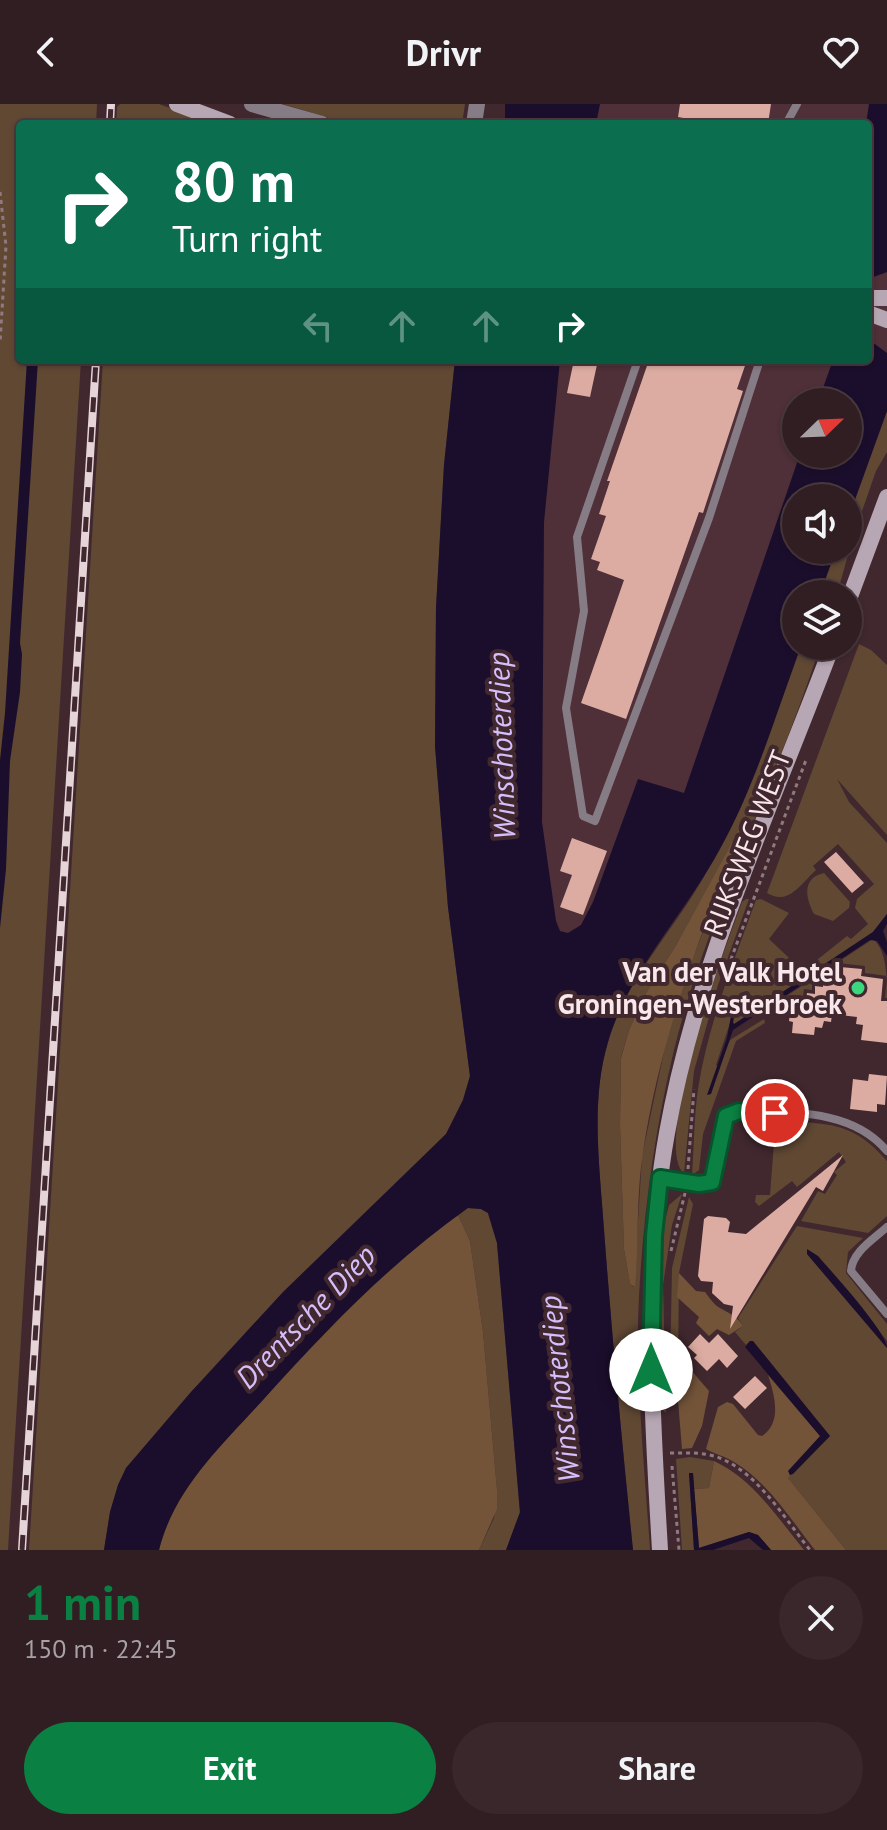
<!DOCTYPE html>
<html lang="en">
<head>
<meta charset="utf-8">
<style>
  :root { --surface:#311e23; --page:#39272b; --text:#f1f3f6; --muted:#a8a2a6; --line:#4c3c41; --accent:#0b8043 }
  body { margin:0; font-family:"PT Sans",sans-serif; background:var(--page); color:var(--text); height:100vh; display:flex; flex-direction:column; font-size:30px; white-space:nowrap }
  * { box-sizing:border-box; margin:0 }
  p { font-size:26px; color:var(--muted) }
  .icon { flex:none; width:44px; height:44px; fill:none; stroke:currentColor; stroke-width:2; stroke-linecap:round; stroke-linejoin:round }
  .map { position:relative; height:1446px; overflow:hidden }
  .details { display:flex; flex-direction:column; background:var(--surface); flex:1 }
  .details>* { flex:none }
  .hud { position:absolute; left:16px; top:16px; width:856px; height:244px; border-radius:8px; box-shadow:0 2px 6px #0004,0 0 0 2px var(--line); background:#0b6e4f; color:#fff; overflow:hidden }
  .needle { width:52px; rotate:67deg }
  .fabs { position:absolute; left:782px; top:284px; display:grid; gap:16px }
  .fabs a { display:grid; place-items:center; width:80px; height:80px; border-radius:50%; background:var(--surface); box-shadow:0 2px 6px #0004,0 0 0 2px var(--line); font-size:40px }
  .pin { position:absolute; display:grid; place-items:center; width:68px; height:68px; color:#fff; margin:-34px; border:4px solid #fff; border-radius:50%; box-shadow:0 2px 8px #0007 }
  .me { position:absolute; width:88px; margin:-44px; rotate:0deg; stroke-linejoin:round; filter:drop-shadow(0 0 6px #0008) }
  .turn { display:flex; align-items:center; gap:28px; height:168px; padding:0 24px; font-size:36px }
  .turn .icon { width:104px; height:104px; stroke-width:2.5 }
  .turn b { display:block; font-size:56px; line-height:68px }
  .lanes { display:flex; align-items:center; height:76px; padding:0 24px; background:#0003; justify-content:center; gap:40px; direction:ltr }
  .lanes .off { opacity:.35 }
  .round { display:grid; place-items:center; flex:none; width:84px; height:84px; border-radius:42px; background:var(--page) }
  .overview { display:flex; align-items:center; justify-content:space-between; height:136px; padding:0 24px }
  h1 { font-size:48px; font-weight:700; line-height:60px; color:var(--accent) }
  .cta { display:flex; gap:16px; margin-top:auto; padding:16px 24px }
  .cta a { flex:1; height:92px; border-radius:48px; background:var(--accent); color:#fff; font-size:32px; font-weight:700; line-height:92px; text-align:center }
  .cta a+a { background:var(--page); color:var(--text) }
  header { display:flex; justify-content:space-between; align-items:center; height:104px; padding:0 24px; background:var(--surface); font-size:36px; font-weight:700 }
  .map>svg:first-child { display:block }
  .built { fill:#4f2f38; fill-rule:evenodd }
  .green { fill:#604833; fill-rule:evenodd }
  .forest { fill:#735439 }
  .water { fill:#1b0e2c }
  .building { fill:#dcaca2 }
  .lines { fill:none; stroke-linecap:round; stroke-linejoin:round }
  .path { stroke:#907a80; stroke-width:3; stroke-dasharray:4 4; stroke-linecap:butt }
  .lane { stroke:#867c85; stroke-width:8 }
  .street { stroke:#867c85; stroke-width:16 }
  .secondary { stroke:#b7a7b4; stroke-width:16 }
  .rail-casing { stroke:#e5d4d8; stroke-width:8 }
  .rail { stroke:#41282f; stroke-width:5; stroke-dasharray:15; stroke-linecap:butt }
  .route-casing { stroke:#07532c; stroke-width:20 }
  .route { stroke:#0b8043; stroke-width:14 }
  .poi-dot { fill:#3bd77f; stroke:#41282f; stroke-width:3 }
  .labels { text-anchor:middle; stroke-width:8; stroke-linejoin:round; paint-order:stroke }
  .street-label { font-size:28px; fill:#f8e7eb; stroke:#41282f }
  .poi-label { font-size:28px; font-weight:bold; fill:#f8e7eb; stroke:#41282f; text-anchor:end }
  .water-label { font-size:30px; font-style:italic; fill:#d5befc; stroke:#41282f }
</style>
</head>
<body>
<header><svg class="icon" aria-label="back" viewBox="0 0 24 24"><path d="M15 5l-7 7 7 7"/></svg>Drivr<svg class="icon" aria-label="heart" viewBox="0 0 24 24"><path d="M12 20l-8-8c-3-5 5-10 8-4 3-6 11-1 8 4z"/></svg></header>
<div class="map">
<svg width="887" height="1446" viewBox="0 0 887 1446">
  <rect width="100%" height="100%" fill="#41282f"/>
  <path class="built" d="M570 0H887V323L848 432V394H796V446H843L827 490H796V542H809L535 905 533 256H868V20H567ZM796 298H848V350H796Z"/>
  <path class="green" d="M0 0H97L96 20H20V256H81L8 1446H0Z
    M120 0H159L213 20H116L117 3Z
    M283 0H465L462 20H349Z
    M103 256H455L444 361 436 504 435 642 448 803 470 972 463 996 446 1030 191 1288 126 1364 118 1381 110 1408 104 1446H29Z
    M887 307V348L876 367 854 430 837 490H820L836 446H848V415Z
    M859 540 871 546 887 561V731L837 675 849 698 887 739V810L873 828 734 921 733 919 737 898 716 961 719 963 730 936 764 915 765 919 736 937 703 1030 699 1066 692 1071C694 1043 694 1013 698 985 708 920 734 857 756 796L761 795 789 809 769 835 803 867 847 832 851 835 868 820 855 804 857 795 874 780 838 740 813 762 816 766C800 781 788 802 767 789Z
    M801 542H820C777 678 708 807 674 946 653 1033 641 1127 638 1216 637 1292 645 1370 650 1446H633C622 1339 612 1233 604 1126 600 1065 590 998 608 938 626 876 670 831 702 776 744 702 772 622 801 542ZM740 725 743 727 682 881 666 938 642 1052 634 1183 630 1180 624 1145 620 1021 621 953 629 926 646 889 675 843Z
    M824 769 850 798 849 804 833 817 814 810C805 793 802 774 824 769Z
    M746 795H749L718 881 694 967 684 1069C651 1043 727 838 742 798Z
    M873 835C887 847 887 873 887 894H885L887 872 865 869V862L837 859 836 866H829L828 873 820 872V879H812V886L804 885 803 893 796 892 795 899H788L787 906 780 905 776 899Z
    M775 1017C825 1020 851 1015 887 1057V1112L868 1129 801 1117 818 1087 825 1090 837 1071 834 1068 846 1058 839 1048 797 1083 792 1077 759 1102 755 1098 756 1091H770L775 1025 764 1021Z
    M682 1090 672 1121 663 1181 666 1309 660 1303V1164L663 1124 669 1101Z
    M689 1093 693 1100 679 1169 678 1266 670 1267 672 1164Z
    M467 1104 481 1105 488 1109 497 1139 520 1409 506 1446H479L494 1414 497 1386 483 1228 470 1137 458 1111Z
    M797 1122 863 1134 848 1148 846 1169 887 1220V1237L840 1178 807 1150 887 1244V1446H846L787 1373 830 1332 750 1237 746 1241 735 1228 743 1222 738 1214Z
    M690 1353 714 1357 709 1384 694 1385 693 1369H689L694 1446H682L676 1355Z"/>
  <path class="forest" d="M740 724 743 726C699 831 660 936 643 1048 636 1093 639 1139 635 1183L630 1180 624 1145 620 1021 621 954 629 926 646 889 675 843Z
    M458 1111 470 1137 483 1228 497 1386V1405L479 1446H159C174 1385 221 1342 262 1297 323 1229 385 1164 458 1111Z
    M679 1169 696 1187 705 1188C709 1193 714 1201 720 1204 730 1210 736 1211 743 1222L729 1231 717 1225 709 1232 696 1219 699 1213 677 1193Z
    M683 1266H691L709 1287 702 1322 692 1344 682 1345 676 1272Z
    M768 1271 821 1333 789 1367 790 1371 788 1374 846 1446H815C791 1416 768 1378 734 1358 725 1352 714 1350 706 1345L718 1303 727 1298 733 1300 758 1331 762 1332C783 1318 774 1290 768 1271Z
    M714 1357C753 1375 777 1413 804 1446H771L758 1431 749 1428 699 1444 694 1385 709 1384Z"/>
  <path class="water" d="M505 0H600L596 20H505Z
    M869 0H887V168L868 175 866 20Z
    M868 235 887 249V307L848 415V394H796V446H836L820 490H796V542H801C776 610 755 682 720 745 685 810 629 866 608 938 590 998 600 1065 604 1126 612 1233 622 1339 633 1446H506L520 1408 497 1139 488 1109 481 1105 468 1104C390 1159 326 1226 262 1297 221 1342 174 1385 159 1446H104L110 1408 118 1381 126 1364 191 1288 283 1188 446 1030 463 996 470 972 448 803 435 642 436 504 444 361 455 256H560L544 418 542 718 556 817 560 827 568 829 581 821 593 798 638 675 684 689 800 350H848V298H818L833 256H868Z
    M27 256H38L20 539 22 550 20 588 10 657 6 765 0 824V656L5 609Z
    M887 810V820L883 827 887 838V852L877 837 870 836 733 926 711 990 707 991 727 934 734 896 737 897 733 918 734 920 873 828Z
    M807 1145 818 1152C831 1167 887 1228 887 1244L807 1150Z
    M750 1237H753L830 1332 793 1370 790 1371 788 1367 820 1332 745 1243Z
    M689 1369H693L699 1444 749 1428 758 1431 771 1446H763L749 1434 713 1446H694Z"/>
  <path class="building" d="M680 0H771L768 20H705V18L678 13Z
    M574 256H598L590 293 567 289Z
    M649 256H747L737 285 743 287 703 409 699 408 626 615 581 599 624 476 597 466 600 458 591 455 606 412 599 410 610 377H607Z
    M572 734 607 747 583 811 560 803 572 771 560 767Z
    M836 748 864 779 852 789 824 758Z
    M840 863 862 865 861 872 883 875 881 897H887V939L861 936 863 921 856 920 857 913 832 910 831 918 824 917 822 924 815 923 814 931 792 929 793 918 789 917 791 902 798 903 799 896H806L807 889 815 890V882L823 883V876L831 877 832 869 839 870Z
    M869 970 887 972 885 1001 877 1000V1008L850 1005 853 975 868 977Z
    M843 1051 823 1087 816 1083 730 1225 733 1202 724 1200 712 1189 713 1178 701 1177 698 1172 704 1115 708 1112 726 1114 730 1118 728 1128 746 1130Z
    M700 1230 709 1239 718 1230 738 1252 727 1264 719 1255 707 1267 694 1254 697 1251 688 1243Z
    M755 1272 767 1284 745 1305 733 1293Z"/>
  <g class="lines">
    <path class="path" d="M0 88 6 142 0 239
      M849 540 862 506
      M728 863 806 656
      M688 1065 694 985
      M671 1147 685 1089
      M670 1349C685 1349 699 1348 714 1352 756 1365 784 1414 810 1446
      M672 1362 679 1446"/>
    <path class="lane" d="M786 20 797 0
      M638 256 577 433 584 507 566 604 583 712 595 717 709 414 759 259 756 256
      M661 1074 699 1080 712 1078 723 1017 726 1012 739 1007C790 1009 851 1004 887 1047
      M887 1123C874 1135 852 1148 851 1167L887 1210"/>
    <path class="street" d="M252 0 322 20
      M474 20 477 0"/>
    <path class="secondary" d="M177 0 230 20
      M868 194H887
      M868 209 887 216
      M848 498 887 393
      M660 1446C652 1307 642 1167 667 1029 697 860 772 702 832 542"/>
    <defs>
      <path id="rail" d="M110 20 111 0
        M22 1446 96 256"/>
    </defs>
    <use href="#rail" class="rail-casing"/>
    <use href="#rail" class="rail"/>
  </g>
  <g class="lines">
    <defs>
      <path id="route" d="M651 1266 654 1132 660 1074 699 1080 712 1078 726 1012 739 1007 775 1009"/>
    </defs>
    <use href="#route" class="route-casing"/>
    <use href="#route" class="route"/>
  </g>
  <circle class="poi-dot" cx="858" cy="884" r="8"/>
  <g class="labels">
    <g class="street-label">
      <text transform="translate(747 739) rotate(-69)" y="10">RIJKSWEG WEST</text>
    </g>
    <g class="poi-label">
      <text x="842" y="878">Van der Valk Hotel<tspan x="842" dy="32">Groningen-Westerbroek</tspan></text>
    </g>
    <g class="water-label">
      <text transform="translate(502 642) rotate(-92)" y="10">Winschoterdiep</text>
      <text transform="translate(306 1213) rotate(-46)" y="10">Drentsche Diep</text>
      <text transform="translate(560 1285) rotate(-96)" y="10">Winschoterdiep</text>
    </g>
  </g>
</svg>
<div class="fabs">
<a><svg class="needle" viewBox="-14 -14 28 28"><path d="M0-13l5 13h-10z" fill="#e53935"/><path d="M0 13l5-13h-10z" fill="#a8a2a6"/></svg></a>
<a><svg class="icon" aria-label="sound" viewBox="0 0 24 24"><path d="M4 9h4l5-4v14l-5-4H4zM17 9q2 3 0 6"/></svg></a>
<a><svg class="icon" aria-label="layers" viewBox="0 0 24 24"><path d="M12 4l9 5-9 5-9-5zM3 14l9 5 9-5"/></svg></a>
</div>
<div class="pin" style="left:775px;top:1009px;background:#d93025"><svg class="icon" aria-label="arrive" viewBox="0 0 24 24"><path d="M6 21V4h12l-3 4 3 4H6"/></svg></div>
<svg class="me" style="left:651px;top:1266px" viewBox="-20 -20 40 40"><circle r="19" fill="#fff"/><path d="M0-13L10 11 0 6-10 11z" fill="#0b8043"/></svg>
<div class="hud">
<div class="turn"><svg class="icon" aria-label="right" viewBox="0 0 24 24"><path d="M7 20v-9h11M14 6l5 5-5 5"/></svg><div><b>80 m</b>Turn right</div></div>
<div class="lanes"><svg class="icon off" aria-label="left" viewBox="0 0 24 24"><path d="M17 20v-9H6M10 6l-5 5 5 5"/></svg><svg class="icon off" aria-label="ahead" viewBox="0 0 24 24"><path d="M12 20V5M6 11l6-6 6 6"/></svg><svg class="icon off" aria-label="ahead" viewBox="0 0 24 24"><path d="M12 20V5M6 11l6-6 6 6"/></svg><svg class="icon" aria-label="right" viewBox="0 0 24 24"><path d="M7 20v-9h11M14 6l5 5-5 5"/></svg></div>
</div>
</div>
<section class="details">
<div class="overview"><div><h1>1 min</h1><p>150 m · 22:45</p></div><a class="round"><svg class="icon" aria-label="close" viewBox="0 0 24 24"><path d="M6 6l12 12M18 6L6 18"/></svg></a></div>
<div class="cta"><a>Exit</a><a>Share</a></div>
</section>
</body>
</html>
